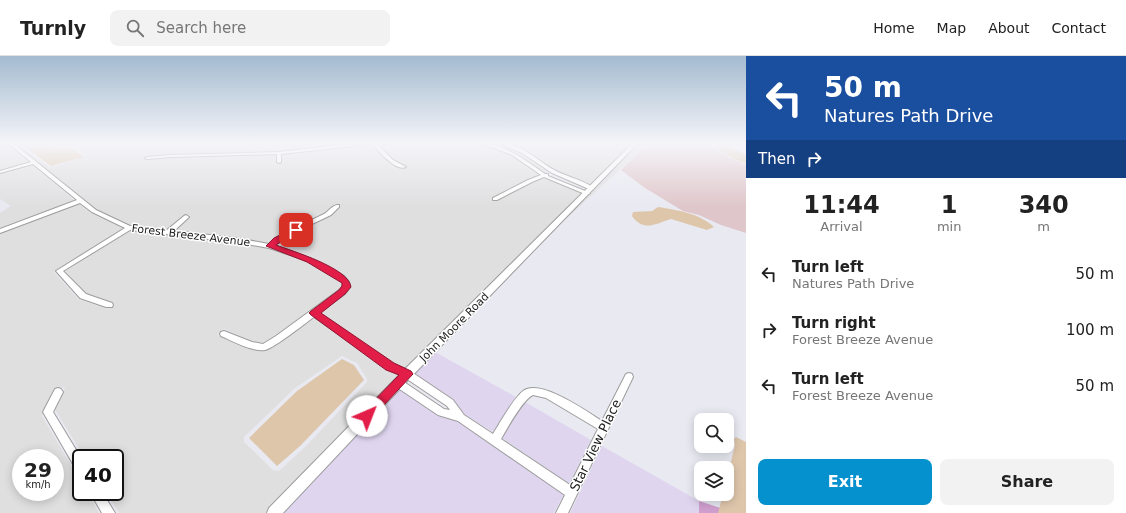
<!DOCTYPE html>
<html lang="en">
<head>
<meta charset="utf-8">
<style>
  :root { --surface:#fff; --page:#f2f2f2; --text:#222; --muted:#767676; --line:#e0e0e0; --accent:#0590ce }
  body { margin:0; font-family:"DejaVu Sans",sans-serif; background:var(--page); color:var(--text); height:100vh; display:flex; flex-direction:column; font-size:15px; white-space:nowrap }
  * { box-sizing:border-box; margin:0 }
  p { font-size:13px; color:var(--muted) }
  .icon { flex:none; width:22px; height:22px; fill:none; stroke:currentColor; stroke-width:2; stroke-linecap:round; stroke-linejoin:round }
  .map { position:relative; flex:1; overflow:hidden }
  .sheet { display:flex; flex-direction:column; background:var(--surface); width:380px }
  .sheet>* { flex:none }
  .top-card { background:#1a4fa0; color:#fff; overflow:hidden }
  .controls { position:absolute; left:694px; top:357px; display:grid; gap:8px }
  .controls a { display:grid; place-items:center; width:40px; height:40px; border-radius:8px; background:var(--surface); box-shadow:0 2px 10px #0003; font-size:20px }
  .speed { position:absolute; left:12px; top:393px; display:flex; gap:8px; font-size:20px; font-weight:700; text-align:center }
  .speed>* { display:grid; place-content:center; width:52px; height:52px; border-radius:50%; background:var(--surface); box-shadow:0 2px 10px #0003; line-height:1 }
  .speed small { font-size:10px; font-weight:400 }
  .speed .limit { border:2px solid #111; border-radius:6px; background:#fff; color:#111 }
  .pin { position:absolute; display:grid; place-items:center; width:34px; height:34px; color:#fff; margin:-17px; border-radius:8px; box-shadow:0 2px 6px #0006 }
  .me { position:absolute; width:44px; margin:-22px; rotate:44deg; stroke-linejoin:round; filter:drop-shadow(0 0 3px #0008) }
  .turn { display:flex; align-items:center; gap:14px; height:84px; padding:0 12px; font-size:18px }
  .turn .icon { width:52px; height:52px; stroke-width:2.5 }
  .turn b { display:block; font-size:28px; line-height:34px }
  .then { display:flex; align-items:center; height:38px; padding:0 12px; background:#0003; gap:8px; font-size:15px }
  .eta { display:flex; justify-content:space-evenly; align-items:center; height:68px; text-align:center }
  .eta b { font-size:24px; font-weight:800; line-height:28px }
  .button { display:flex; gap:8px; margin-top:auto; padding:8px 12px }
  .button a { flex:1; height:46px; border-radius:8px; background:var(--accent); color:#fff; font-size:16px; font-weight:800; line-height:46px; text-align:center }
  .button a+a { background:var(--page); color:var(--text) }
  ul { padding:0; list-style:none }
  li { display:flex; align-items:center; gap:12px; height:56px; padding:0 12px }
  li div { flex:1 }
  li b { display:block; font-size:15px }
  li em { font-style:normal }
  header { display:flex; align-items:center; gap:24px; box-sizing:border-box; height:56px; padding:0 20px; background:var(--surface); border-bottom:1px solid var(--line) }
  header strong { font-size:19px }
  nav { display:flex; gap:22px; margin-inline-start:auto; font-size:14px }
  .search { width:280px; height:36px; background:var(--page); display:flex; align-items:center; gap:10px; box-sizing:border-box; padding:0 14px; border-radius:8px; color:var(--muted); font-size:15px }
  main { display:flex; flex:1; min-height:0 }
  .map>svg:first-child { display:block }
  .residential { fill:#dfdfe0; fill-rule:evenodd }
  .farmland { fill:#dfd5ef }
  .forest { fill:#d09fcf }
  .wetland { fill:#dfc6ca }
  .water { fill:#dec6ab }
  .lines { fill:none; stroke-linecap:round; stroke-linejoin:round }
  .minor-casing { stroke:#9c9c9c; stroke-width:2 }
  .tertiary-casing { stroke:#9c9c9c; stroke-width:2 }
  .minor { fill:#fff; fill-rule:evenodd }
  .tertiary { fill:#fff; fill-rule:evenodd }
  .route { fill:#e11d48; stroke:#92132f }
  .labels { text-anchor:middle; stroke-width:3; stroke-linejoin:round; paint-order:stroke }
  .street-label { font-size:11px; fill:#222; stroke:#fff }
  .near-street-label { font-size:13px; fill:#222; stroke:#fff }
</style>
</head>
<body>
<header>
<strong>Turnly</strong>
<div class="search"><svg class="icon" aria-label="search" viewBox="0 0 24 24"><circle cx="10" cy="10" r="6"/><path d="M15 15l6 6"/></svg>Search here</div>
<nav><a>Home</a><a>Map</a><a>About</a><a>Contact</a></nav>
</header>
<main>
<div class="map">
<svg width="746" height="457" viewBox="0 0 746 457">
  <rect width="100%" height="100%" fill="#e9e9f2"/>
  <path class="residential" d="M13 87H45L24 93 49 111 61 109 86 100 75 92 59 93 53 90 51 87H362L280 96 172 99 145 101 144 103 170 101 277 98 276 108 281 107 282 98 371 88 389 106 404 113 407 111 393 105 376 88H475L494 92 512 98 541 119 528 124 492 143 495 145 532 126 545 121 583 137 406 313 393 307 320 257 345 238 350 232V226L345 220 313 202 275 189 279 185 315 166 329 161 334 157 340 149 335 148 325 159 311 164 294 173 275 183 269 188 238 182 173 176 190 159H185L167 175 132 170 97 154Z
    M485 87H498L508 90 528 100 550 116 545 118 516 97Z
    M506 87H633L590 130 562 118 546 110 526 95Z
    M639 87H673L648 88 557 171Z
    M7 88 29 107 0 115V89Z
    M31 108 75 145 0 174V157L11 150 0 143V117Z
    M78 147 91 157 124 173 54 216 78 243 108 253 115 248 87 238 65 215 129 174 234 186 268 192 308 206 339 224 342 227V231L339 235 264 287 254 286 224 273 217 279 248 292 262 294 266 293 313 261 387 313 400 319 266 457H119L106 436H115V402H85L55 354 65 331 54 333 42 360 81 426V436H87L99 457H0V177ZM342 300 357 307 367 323V326L304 392 279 415 273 414 244 386V381L295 332ZM21 402H55V436H21Z"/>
  <path class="farmland" d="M435 296 516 341 493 376 464 358 453 343 414 317Z
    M399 333 438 360 462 367 564 438 554 457H281Z
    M525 346 591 384 569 428 502 382Z
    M602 390 699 445V457H570Z"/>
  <path class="forest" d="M699 445 736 457H699Z"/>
  <path class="wetland" d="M648 87H706L730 102 746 109V177L721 169 699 159 683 155 645 132 621 114Z"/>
  <path class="water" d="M48 87C55 97 63 91 73 93 76 94 81 99 84 101L51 110 26 92Z
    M708 87H725L746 99V108L732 102Z
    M658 151C677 154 699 157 714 171L707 174 671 163C657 167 644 177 632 160L633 156 652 155Z
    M342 303 354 309 364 324 300 390 277 410 249 382 297 335Z
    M736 381 746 386V457H718L723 438H727V422L735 389 734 383Z"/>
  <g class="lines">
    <defs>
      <path id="minor" d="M0 87H13L96 154 130 170 167 174 184 160 186 159 189 161 188 162 174 175 236 182 269 188C285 174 305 168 324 158 329 155 333 148 339 149V151L331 159 293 177 274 189 312 203 344 220 349 226 350 231 345 238 319 257 393 308 410 315 453 344 464 359 493 378C500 367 513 343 523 335 540 322 586 355 602 365L626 318 629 317 632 318 633 321 568 457H556L565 439 458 365 438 359 395 330 394 327 395 324 398 323 401 324 444 353 450 354 447 350 404 321 387 312 314 261C304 268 276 291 265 294 253 296 232 285 221 280L220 278 221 276 224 275 252 286 263 288 276 280 339 234 342 231 343 227 340 224 308 205 269 192 236 186 130 174 63 215 86 238 112 247 113 249 112 251H106L80 242 56 215 125 172 92 156 80 147 0 177V173L77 144 33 108 0 117V115L31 106 9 88 0 89ZM533 339 546 342 598 373 570 429 501 383C507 373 523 343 533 339Z
        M357 87H376L393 104 406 111C396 116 379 95 372 88L281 98V106L279 107 277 106V98L171 101 147 103 145 102 147 101 171 99 279 96Z
        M478 87C504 87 524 103 545 118H548V120L590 137 589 138H585L544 121 532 126 497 144H493V142L528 124 541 119 512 99 494 92Z
        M500 87C522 87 538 106 556 115 568 121 583 124 594 132L589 133 552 117 522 97Z
        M58 332 61 333 63 336 53 356 81 402V416L77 415 43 356 55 333Z
        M90 436H102L115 457H102Z"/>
      <path id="tertiary" d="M633 87H638L411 321 283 457H267L269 452 403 315Z"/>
    </defs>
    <use href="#minor" class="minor-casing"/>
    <use href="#tertiary" class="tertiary-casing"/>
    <use href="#minor" class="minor"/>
    <use href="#tertiary" class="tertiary"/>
  </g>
  <linearGradient id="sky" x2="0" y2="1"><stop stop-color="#a4bbd0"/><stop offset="0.58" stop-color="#f5f5f9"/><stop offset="1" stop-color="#f5f5f9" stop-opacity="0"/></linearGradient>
  <rect width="746" height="151" fill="url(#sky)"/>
  <path class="route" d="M296 171 300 174 299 175 276 189C292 195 349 212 351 231L345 238 321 257 394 307 411 315 413 318 371 363 367 365 363 363 361 360 363 356 399 319 386 314 311 259 309 257 311 255 339 234 342 230V227L307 206 266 190 274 182Z"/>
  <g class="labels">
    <g class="street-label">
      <text transform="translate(191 179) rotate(7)" y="4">Forest Breeze Avenue</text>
      <text transform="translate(454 271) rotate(-45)" y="4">John Moore Road</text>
    </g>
    <g class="near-street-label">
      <text transform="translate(595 389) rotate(-64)" y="5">Star View Place</text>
    </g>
  </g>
</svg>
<div class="controls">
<a><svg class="icon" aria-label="search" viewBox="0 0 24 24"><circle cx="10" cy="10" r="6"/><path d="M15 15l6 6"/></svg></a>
<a><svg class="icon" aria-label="layers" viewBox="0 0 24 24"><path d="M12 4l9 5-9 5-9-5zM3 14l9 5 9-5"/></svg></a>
</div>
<div class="speed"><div>29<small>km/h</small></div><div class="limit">40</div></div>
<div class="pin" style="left:296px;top:174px;background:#d93025"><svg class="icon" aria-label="arrive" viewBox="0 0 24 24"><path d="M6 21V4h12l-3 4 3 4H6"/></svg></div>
<svg class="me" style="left:367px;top:360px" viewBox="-20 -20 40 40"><circle r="19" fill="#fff"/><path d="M0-13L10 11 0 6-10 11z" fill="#e11d48"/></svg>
</div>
<section class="sheet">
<div class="top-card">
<div class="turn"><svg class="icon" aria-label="left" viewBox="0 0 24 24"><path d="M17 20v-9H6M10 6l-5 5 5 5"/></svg><div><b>50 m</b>Natures Path Drive</div></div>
<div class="then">Then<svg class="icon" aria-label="right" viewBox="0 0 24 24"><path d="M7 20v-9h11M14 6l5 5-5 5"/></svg></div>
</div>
<div class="eta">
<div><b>11:44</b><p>Arrival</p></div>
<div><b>1</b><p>min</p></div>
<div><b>340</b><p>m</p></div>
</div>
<ul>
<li><svg class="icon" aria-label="left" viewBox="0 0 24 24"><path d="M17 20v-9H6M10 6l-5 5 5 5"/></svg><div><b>Turn left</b><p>Natures Path Drive</p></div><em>50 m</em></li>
<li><svg class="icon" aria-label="right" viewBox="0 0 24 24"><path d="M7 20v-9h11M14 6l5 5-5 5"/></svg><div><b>Turn right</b><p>Forest Breeze Avenue</p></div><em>100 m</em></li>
<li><svg class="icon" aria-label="left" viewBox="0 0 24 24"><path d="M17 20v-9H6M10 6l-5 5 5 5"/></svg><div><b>Turn left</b><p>Forest Breeze Avenue</p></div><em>50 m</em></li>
</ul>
<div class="button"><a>Exit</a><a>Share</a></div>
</section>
</main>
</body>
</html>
